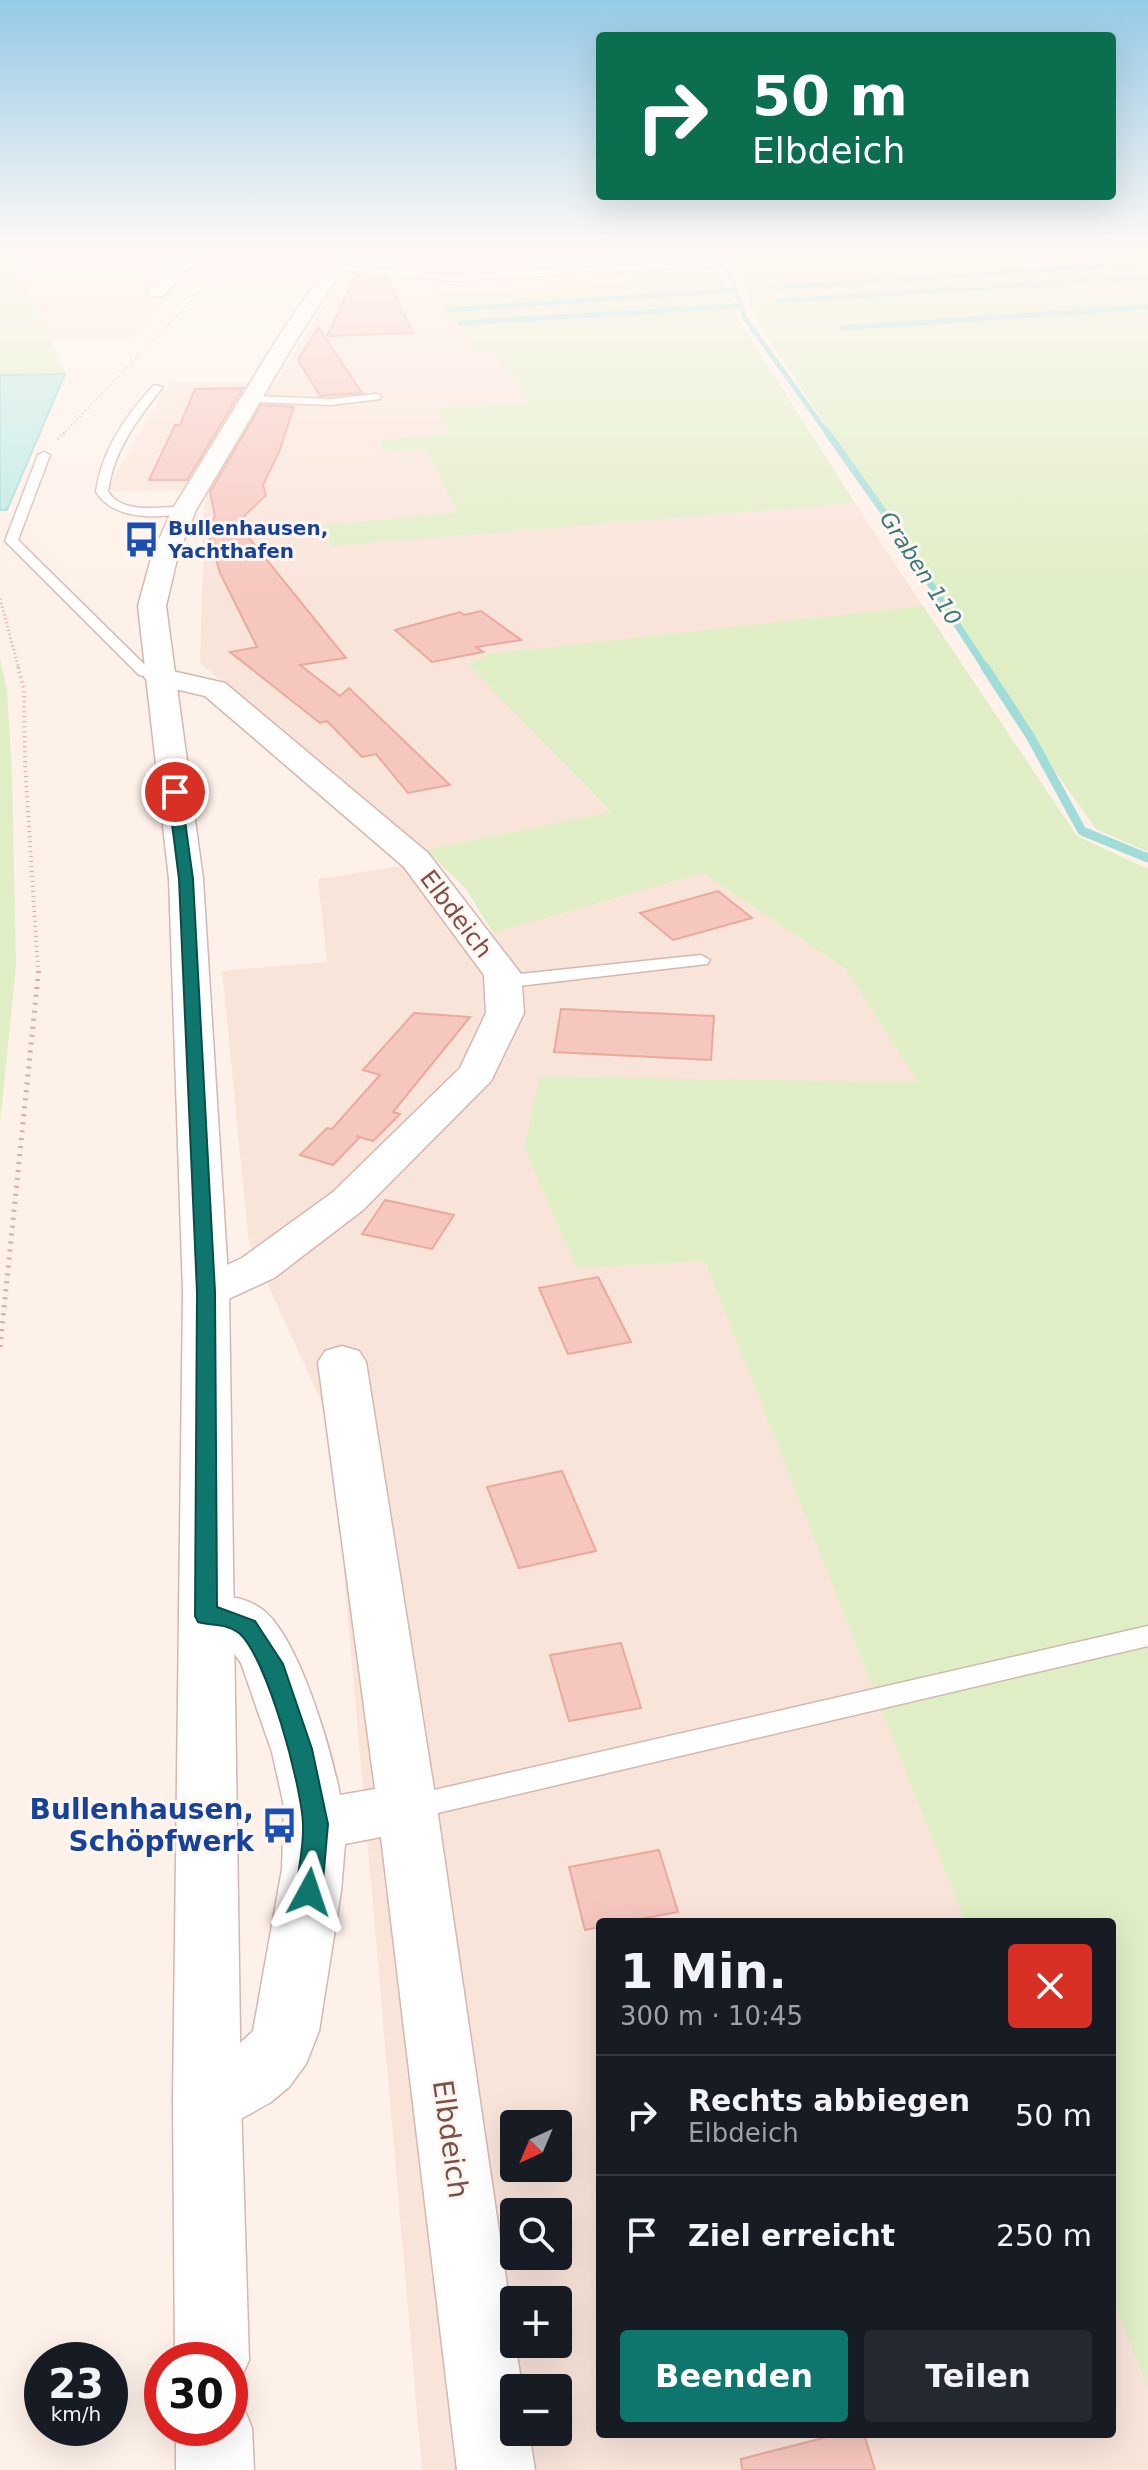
<!DOCTYPE html>
<html lang="de">
<head>
<meta charset="utf-8">
<style>
  :root { --surface:#171b24; --page:#242831; --text:#f1f3f6; --muted:#9ea1a6; --line:#363941; --accent:#0f766e }
  body { margin:0; font-family:"DejaVu Sans",sans-serif; background:var(--page); color:var(--text); height:100vh; display:flex; flex-direction:column; font-size:30px; white-space:nowrap }
  * { box-sizing:border-box; margin:0 }
  p { font-size:26px; color:var(--muted) }
  .icon { flex:none; width:44px; height:44px; fill:none; stroke:currentColor; stroke-width:2; stroke-linecap:round; stroke-linejoin:round }
  .map { position:relative; flex:1; overflow:hidden }
  .side { position:absolute; left:596px; top:1918px; width:520px; height:520px; display:flex; flex-direction:column; background:var(--surface); border-radius:8px; box-shadow:0 8px 32px #0002 }
  .side>* { flex:none }
  .hud { position:absolute; left:596px; top:32px; width:520px; height:168px; border-radius:8px; box-shadow:0 8px 32px #0002; background:#0b6e4f; color:#fff; overflow:hidden }
  .needle { width:52px; rotate:224deg }
  .buttons { position:absolute; left:500px; top:2110px; display:grid; gap:16px }
  .buttons a { display:grid; place-items:center; width:72px; height:72px; border-radius:8px; background:var(--surface); box-shadow:0 8px 32px #0002; font-size:40px }
  .speed { position:absolute; left:24px; top:2342px; display:flex; gap:16px; font-size:40px; font-weight:700; text-align:center }
  .speed>* { display:grid; place-content:center; width:104px; height:104px; border-radius:50%; background:var(--surface); box-shadow:0 8px 32px #0002; line-height:1 }
  .speed small { font-size:20px; font-weight:400 }
  .speed .limit { border:12px solid #d22; background:#fff; color:#111 }
  .pin { position:absolute; display:grid; place-items:center; width:68px; height:68px; color:#fff; margin:-34px; border:4px solid #fff; border-radius:50%; box-shadow:0 2px 8px #0007 }
  .me { position:absolute; width:88px; margin:-44px; rotate:5deg; stroke-linejoin:round; filter:drop-shadow(0 0 6px #0008) }
  .turn { display:flex; align-items:center; gap:28px; height:168px; padding:0 24px; font-size:36px }
  .turn .icon { width:104px; height:104px; stroke-width:2.5 }
  .turn b { display:block; font-size:56px; line-height:68px }
  .round { display:grid; place-items:center; flex:none; width:84px; height:84px; border-radius:8px; background:var(--page) }
  .summary { display:flex; align-items:center; justify-content:space-between; height:136px; padding:0 24px }
  h1 { font-size:48px; font-weight:600; line-height:60px }
  .button { display:flex; gap:16px; margin-top:auto; padding:16px 24px }
  .button a { flex:1; height:92px; border-radius:8px; background:var(--accent); color:#fff; font-size:32px; font-weight:600; line-height:92px; text-align:center }
  .button a+a { background:var(--page); color:var(--text) }
  ul { padding:0; list-style:none }
  li { display:flex; align-items:center; gap:24px; height:120px; padding:0 24px; border-top:2px solid var(--line) }
  li div { flex:1 }
  li b { display:block; font-size:30px }
  li em { font-style:normal }
  .map>svg:first-child { display:block }
  .residential { fill:#f9e4da; fill-rule:evenodd }
  .green { fill:#dfeec5 }
  .water { fill:#bbeae6; stroke:#a0ddd8; stroke-width:2 }
  .lines { fill:none; stroke-linecap:round; stroke-linejoin:round }
  .stream-far2 { stroke:#a0ddd8; stroke-width:5 }
  .stream-far1 { stroke:#a0ddd8; stroke-width:7 }
  .stream { stroke:#a0ddd8; stroke-width:9 }
  .building { fill:#f6c7be; stroke:#eaa99d; stroke-width:2 }
  .service-casing { stroke:#d4b7b0; stroke-width:3 }
  .minor-casing { stroke:#d4b7b0; stroke-width:3 }
  .tertiary-casing { stroke:#d4b7b0; stroke-width:3 }
  .path-far3 { stroke:#dcaaa0; stroke-width:2; stroke-dasharray:1 3; stroke-linecap:butt }
  .path-far2 { stroke:#dcaaa0; stroke-width:3; stroke-dasharray:1 3; stroke-linecap:butt }
  .path-far1 { stroke:#dcaaa0; stroke-width:4; stroke-dasharray:1 4; stroke-linecap:butt }
  .path { stroke:#dcaaa0; stroke-width:5; stroke-dasharray:2 6; stroke-linecap:butt }
  .service { fill:#fff; fill-rule:evenodd }
  .minor { fill:#fff; fill-rule:evenodd }
  .tertiary { fill:#fff; fill-rule:evenodd }
  .route { fill:#0f766e; stroke:#0a4d48; stroke-width:2 }
  .labels { text-anchor:middle; stroke-width:6; stroke-linejoin:round; paint-order:stroke }
  .far-transit-label { font-size:20px; font-weight:bold; fill:#164399; stroke:#fff6f1; text-anchor:start }
  .far-water-label { font-size:22px; font-style:italic; fill:#387a76; stroke:#fff6f1 }
  .street-label { font-size:24px; fill:#7c5049; stroke:#fff6f1 }
  .near-transit-label { font-size:28px; font-weight:bold; fill:#164399; stroke:#fff6f1; text-anchor:end }
  .near-street-label { font-size:28px; fill:#7c5049; stroke:#fff6f1 }
</style>
</head>
<body>
<div class="map">
<svg width="1148" height="2470" viewBox="0 0 1148 2470">
  <rect width="100%" height="100%" fill="#fef1e9"/>
  <path class="residential" d="M10 249H217L129 339H48Z
    M359 249H606L635 280 459 322 494 350 528 401 436 408 451 433 381 451 426 450 459 512 323 525 331 545 855 503 923 606 489 654 469 663 611 813 426 850 200 663 205 490 106 491 170 382H276Z
    M413 864 470 939 703 873 846 969 919 1083 541 1077 524 1147 576 1268 705 1261 965 1922H600V2434H1112V2298L1148 2389V2470H422L331 1423 249 1243 222 971 327 962 318 879ZM514 2124H558V2168H514ZM514 2212H558V2256H514ZM514 2300H558V2344H514ZM514 2388H558V2432H514Z"/>
  <path class="green" d="M0 249H10L65 374 0 375Z
    M606 249H711L738 319 855 503 331 546 323 525 458 512 426 450 381 451V440L450 433 436 408 528 401 494 350 477 351 459 323 448 324 440 295 634 280Z
    M734 249H1148V852L1096 829 1030 736 755 318Z
    M923 606 1077 836 1148 869V2389L1112 2298V1922H965L705 1261 576 1268 524 1147 540 1077 918 1082 846 969 703 873 493 933 466 889 426 850 611 812 468 664 489 654Z
    M0 659 7 691 12 774 16 966 0 1124Z"/>
  <path class="water" d="M65 374 7 510H0V375Z"/>
  <g class="lines">
    <path class="stream-far2" d="M717 249 731 276 745 318 828 434
      M772 288 1148 263
      M778 301 1148 277
      M448 310 734 290
      M461 323 739 306
      M842 328 1148 307"/>
    <path class="stream-far1" d="M827 432 885 514 986 669"/>
    <path class="stream" d="M985 667 1030 736 1082 831 1148 858"/>
  </g>
  <path class="building" d="M356 275 387 278 413 333 327 336Z
    M318 327 362 393 320 396 298 360Z
    M243 388 187 480H149L175 425H180L195 389Z
    M261 405 294 407 279 452 263 485 266 495 237 523 346 658 300 665 340 696 349 688 450 785 408 793 376 754 362 757 327 721 320 723 230 652 257 647 220 573 207 529 215 516 210 492Z
    M481 611 521 640 476 647 483 652 432 662 395 630 460 612 464 615Z
    M718 891 752 918 673 940 640 913Z
    M561 1009 714 1016 711 1060 554 1052Z
    M414 1013 470 1017 393 1112 400 1114 373 1141 356 1136 360 1137 333 1165 300 1155 327 1128 332 1129 380 1075 363 1070Z
    M385 1200 454 1215 432 1249 362 1234Z
    M598 1277 631 1342 568 1354 539 1288Z
    M562 1471 596 1551 519 1568 487 1487Z
    M621 1643 641 1708 569 1721 550 1655Z
    M659 1850 678 1912 624 1922H600V1927L585 1930 569 1867Z
    M839 2434H864L875 2470H742L741 2459Z"/>
  <g class="lines">
    <defs>
      <path id="service" d="M719 260 722 265 454 281 329 269 334 266 454 275Z
        M154 385 163 387C138 418 113 451 108 492 124 515 160 507 184 506L188 507V513C157 518 115 521 96 492 101 451 127 414 154 385Z
        M376 394 380 395V399L331 405 251 402 246 399 251 396 331 399Z
        M44 452 50 455 18 540 149 669 164 674V680L139 675 5 541 38 455Z
        M701 955 710 960 707 964 502 988 493 982 502 976Z
        M1148 1626V1646L408 1820 398 1817 393 1808 398 1799 408 1796Z"/>
      <path id="minor" d="M189 249H208L163 296H149L147 292 149 288Z
        M159 668 225 683 428 853 521 974 524 1013 491 1081 363 1210 274 1278 222 1302 206 1306 190 1302 183 1292 190 1282 242 1258 333 1192 460 1068 486 1013 484 975 404 867 205 696 149 683 144 677 149 671Z
        M342 1346 359 1351 366 1362 437 1808 522 2388H514V2432H529L535 2470H457L381 1837 345 1844 341 1891 319 2031 306 2064 289 2087 271 2102 241 2119 207 2133 183 2123 173 2101 183 2079 224 2058 253 2031 282 1869 284 1806 272 1752 241 1663 222 1637 187 1631 179 1616 187 1601C211 1594 241 1593 263 1610 299 1638 331 1749 340 1795L375 1789 318 1362 325 1351Z"/>
      <path id="tertiary" d="M338 249H356L297 339 196 510 178 555 166 606 203 879 229 1292 241 2101 249 2360 238 2386 230 2390V2360H175L173 2101 183 1292 169 879 138 606 152 555 172 510 277 339Z
        M230 2397 241 2401 252 2428 254 2470H176V2428H230Z"/>
    </defs>
    <use href="#service" class="service-casing"/>
    <use href="#minor" class="minor-casing"/>
    <use href="#tertiary" class="tertiary-casing"/>
    <path class="path-far3" d="M63 434 241 249"/>
    <path class="path-far2" d="M58 439 65 432
      M0 599 19 669"/>
    <path class="path-far1" d="M18 667 24 689 25 764 38 969"/>
    <path class="path" d="M0 1347 39 967"/>
    <use href="#service" class="service"/>
    <use href="#minor" class="minor"/>
    <use href="#tertiary" class="tertiary"/>
  </g>
  <linearGradient id="sky" x2="0" y2="1"><stop stop-color="#96cae7"/><stop offset="0.42" stop-color="#fff9f5"/><stop offset="1" stop-color="#fff9f5" stop-opacity="0"/></linearGradient>
  <rect width="1148" height="595" fill="url(#sky)"/>
  <path class="route" d="M175 788 181 792 193 879 215 1292 217 1607 255 1621 283 1664 312 1749 328 1824 322 1892 318 1900 309 1903 300 1900 296 1892C298 1870 304 1846 303 1825 302 1787 267 1657 239 1633 227 1623 211 1626 198 1622L195 1616 197 1292 179 879 168 792Z"/>
  <defs>
    <symbol id="bus-bare" viewBox="-9 -9 18 18"><path d="M-5-6H5V4H4V6H2V4H-2V6H-4V4H-5ZM-3.5-4V0h7V-4ZM-3.5 1.2v1.5H-2V1.2ZM2 1.2v1.5H3.5V1.2Z" fill="#1a4fb4" stroke="#fff6f1" stroke-width="2.5" paint-order="stroke"/></symbol>
  </defs>
  <g fill-rule="evenodd">
    <use href="#bus-bare" x="116" y="514" width="51" height="51"/>
    <use href="#bus-bare" x="254" y="1800" width="51" height="51"/>
  </g>
  <g class="labels">
    <g class="far-transit-label">
      <text x="168" y="535">Bullenhausen,<tspan x="168" dy="23">Yachthafen</tspan></text>
    </g>
    <g class="far-water-label">
      <text transform="translate(921 568) rotate(57)" y="8">Graben 110</text>
    </g>
    <g class="street-label">
      <text transform="translate(456 914) rotate(53)" y="8">Elbdeich</text>
    </g>
    <g class="near-transit-label">
      <text x="254" y="1819">Bullenhausen,<tspan x="254" dy="32">Schöpfwerk</tspan></text>
    </g>
    <g class="near-street-label">
      <text transform="translate(451 2139) rotate(82)" y="10">Elbdeich</text>
    </g>
  </g>
</svg>
<div class="buttons">
<a><svg class="needle" viewBox="-14 -14 28 28"><path d="M0-13l5 13h-10z" fill="#e53935"/><path d="M0 13l5-13h-10z" fill="#9ea1a6"/></svg></a>
<a><svg class="icon" aria-label="search" viewBox="0 0 24 24"><circle cx="10" cy="10" r="6"/><path d="M15 15l6 6"/></svg></a>
<a>+</a>
<a>−</a>
</div>
<div class="speed"><div>23<small>km/h</small></div><div class="limit">30</div></div>
<div class="pin" style="left:175px;top:792px;background:#d93025"><svg class="icon" aria-label="arrive" viewBox="0 0 24 24"><path d="M6 21V4h12l-3 4 3 4H6"/></svg></div>
<svg class="me" style="left:309px;top:1892px" viewBox="-20 -20 40 40"><path d="M0-17L14 15 0 8-14 15z" fill="#0f766e" stroke="#fff" stroke-width="4"/></svg>
<div class="hud">
<div class="turn"><svg class="icon" aria-label="right" viewBox="0 0 24 24"><path d="M7 20v-9h11M14 6l5 5-5 5"/></svg><div><b>50 m</b>Elbdeich</div></div>
</div>
<section class="side">
<div class="summary"><div><h1>1 Min.</h1><p>300 m · 10:45</p></div><a class="round" style="background:#d93025;color:#fff"><svg class="icon" aria-label="close" viewBox="0 0 24 24"><path d="M6 6l12 12M18 6L6 18"/></svg></a></div>
<ul>
<li><svg class="icon" aria-label="right" viewBox="0 0 24 24"><path d="M7 20v-9h11M14 6l5 5-5 5"/></svg><div><b>Rechts abbiegen</b><p>Elbdeich</p></div><em>50 m</em></li>
<li><svg class="icon" aria-label="arrive" viewBox="0 0 24 24"><path d="M6 21V4h12l-3 4 3 4H6"/></svg><div><b>Ziel erreicht</b></div><em>250 m</em></li>
</ul>
<div class="button"><a>Beenden</a><a>Teilen</a></div>
</section>
</div>
</body>
</html>
